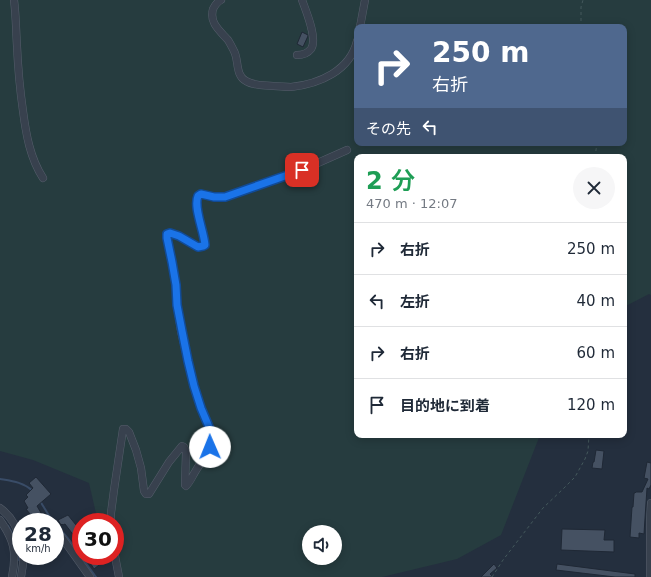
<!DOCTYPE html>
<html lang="ja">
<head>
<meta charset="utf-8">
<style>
  :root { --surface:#fff; --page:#f6f6f7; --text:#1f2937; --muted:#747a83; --line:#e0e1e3 }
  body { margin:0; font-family:"DejaVu Sans","Noto Sans JP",sans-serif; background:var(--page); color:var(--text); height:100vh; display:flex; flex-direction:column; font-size:15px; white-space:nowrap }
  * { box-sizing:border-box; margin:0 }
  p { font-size:13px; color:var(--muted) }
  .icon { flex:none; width:22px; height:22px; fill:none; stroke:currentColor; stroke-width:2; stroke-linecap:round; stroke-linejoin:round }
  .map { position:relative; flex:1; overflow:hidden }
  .drawer { position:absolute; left:354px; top:154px; width:273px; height:284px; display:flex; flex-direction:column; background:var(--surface); border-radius:8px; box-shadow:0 2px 10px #0003 }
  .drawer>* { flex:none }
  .top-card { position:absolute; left:354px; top:24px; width:273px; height:122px; border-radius:8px; box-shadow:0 2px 10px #0003; background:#4f688e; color:#fff; overflow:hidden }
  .controls { position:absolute; left:302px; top:525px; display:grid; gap:8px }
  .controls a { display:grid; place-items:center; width:40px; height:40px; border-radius:50%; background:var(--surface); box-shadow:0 2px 10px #0003; font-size:20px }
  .speed { position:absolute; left:12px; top:513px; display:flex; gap:8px; font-size:20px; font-weight:700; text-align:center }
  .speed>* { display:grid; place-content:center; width:52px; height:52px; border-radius:50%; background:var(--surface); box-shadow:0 2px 10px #0003; line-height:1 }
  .speed small { font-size:10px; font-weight:400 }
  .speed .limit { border:6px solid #d22; background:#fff; color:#111 }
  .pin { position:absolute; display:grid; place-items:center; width:34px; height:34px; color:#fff; margin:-17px; border-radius:8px; box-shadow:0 2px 6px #0006 }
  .me { position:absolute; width:44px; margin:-22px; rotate:359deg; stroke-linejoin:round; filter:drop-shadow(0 0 3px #0008) }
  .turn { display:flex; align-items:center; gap:14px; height:84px; padding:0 12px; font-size:18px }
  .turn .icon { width:52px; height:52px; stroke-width:2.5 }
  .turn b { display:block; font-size:28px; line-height:34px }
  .then { display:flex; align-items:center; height:38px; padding:0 12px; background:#0003; gap:8px; font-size:15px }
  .round { display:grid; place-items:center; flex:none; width:42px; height:42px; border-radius:21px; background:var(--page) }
  .headline { display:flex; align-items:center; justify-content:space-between; height:68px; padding:0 12px }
  h1 { font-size:24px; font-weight:600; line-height:30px; color:#1e9e55 }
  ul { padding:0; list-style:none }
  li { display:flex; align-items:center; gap:12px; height:52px; padding:0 12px; border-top:1px solid var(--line) }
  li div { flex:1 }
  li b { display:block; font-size:15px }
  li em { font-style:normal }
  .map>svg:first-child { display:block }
  .green { fill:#263c3f; fill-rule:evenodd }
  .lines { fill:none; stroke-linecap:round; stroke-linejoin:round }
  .stream { stroke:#394c67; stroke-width:2 }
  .building { fill:#455162; stroke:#1f2835 }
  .street-casing { stroke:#565f6c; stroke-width:8 }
  .path { stroke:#44595c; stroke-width:1; stroke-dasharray:3 3; stroke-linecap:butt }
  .street { stroke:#38414e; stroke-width:7 }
  .route-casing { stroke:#114b97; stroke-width:10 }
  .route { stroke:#1a73e8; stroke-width:7 }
</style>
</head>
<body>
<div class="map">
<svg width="651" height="577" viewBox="0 0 651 577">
  <rect width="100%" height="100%" fill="#242f3e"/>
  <path class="green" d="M0 0H651V295L649 294 624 307V157H357V435H540L501 535 457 559 382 577H122L115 556V522H98L89 483 33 460 0 451ZM357 27H624V143H357ZM309 532H335V558H309Z"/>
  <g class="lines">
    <path class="stream" d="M0 479C12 481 23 482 33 491
      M40 501 53 522
      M55 524C71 539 82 559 96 577
      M8 526 13 535
      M17 550 18 560"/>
  </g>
  <path class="building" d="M302 32 308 35V36L303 47 297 44Z
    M596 450 604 451 602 469 592 468 593 462H594Z
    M647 462 651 463V485L649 489 647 488 644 534 639 533V538L630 537 632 507H633L634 493H635L636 492H642L648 479 644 478Z
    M36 477 51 494 37 506 41 513 48 521 47 522H43L38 516 34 519 26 509 28 508 24 501 28 497 26 495 33 488 29 483Z
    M68 515 80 530 79 531 81 533V545L65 524 63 525 62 524 61 525 58 520Z
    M562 529 605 530 604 540H614V552L561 550Z
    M84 556H95L99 565 94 569 89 561 88 562Z
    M494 564 497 568 490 574 493 577H481Z
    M557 564 635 574V577H615L556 570Z"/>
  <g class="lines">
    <defs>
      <path id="street" d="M14 0C16 15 16 31 17 46 18 68 20 90 23 111 26 134 30 158 43 178
        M221 0C217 2 215 5 213 9 209 23 220 31 228 40 230 43 232 47 234 51 239 60 235 75 246 81 254 86 263 85 273 86 279 86 285 87 291 87 319 84 350 71 357 41
        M360 27 365 0
        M297 55C302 55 307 54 311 49 318 39 306 11 302 0
        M0 508C11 516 18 529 21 542
        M0 520C14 540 17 552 12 577
        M111 522V513L114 490 123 429H126L129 432 136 450 141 468 144 491 146 494H149L169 462 182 446 184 447 186 452 185 485 186 486C190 482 192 477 195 472 202 460 212 449 212 434L201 408 194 386 188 361 181 331 177 305 176 285 172 262 167 237V234L170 233 179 236 198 247 203 246 205 245C204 231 193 207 198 196L201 194 214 197H225L302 170 347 150
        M55 530 60 535 90 577
        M115 556 119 577
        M21 577 23 564V556
        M650 577V522L651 503"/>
    </defs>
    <use href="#street" class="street-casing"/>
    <path class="path" d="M581 27V7L583 0
      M595 157 597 143
      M492 577 503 560 543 508 564 488 575 477 585 459 588 451 589 435"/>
    <use href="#street" class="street"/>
  </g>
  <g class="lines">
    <defs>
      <path id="route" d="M210 447 212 438V434L201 408 194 386 188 361 182 331 177 305 176 285 172 262 167 238V234L170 233 179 236 198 247 203 246 205 245C204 231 193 207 198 196L201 194 214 197H225L302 170"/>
    </defs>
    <use href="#route" class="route-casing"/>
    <use href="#route" class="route"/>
  </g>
</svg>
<div class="controls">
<a><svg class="icon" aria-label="sound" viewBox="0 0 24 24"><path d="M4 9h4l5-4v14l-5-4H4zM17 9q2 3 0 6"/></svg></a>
</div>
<div class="speed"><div>28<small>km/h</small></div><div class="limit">30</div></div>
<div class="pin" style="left:302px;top:170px;background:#d93025"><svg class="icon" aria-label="arrive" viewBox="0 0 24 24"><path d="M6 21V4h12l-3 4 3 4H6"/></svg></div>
<svg class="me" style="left:210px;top:447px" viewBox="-20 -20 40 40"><circle r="19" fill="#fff"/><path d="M0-13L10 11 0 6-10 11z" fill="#1a73e8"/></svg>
<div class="top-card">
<div class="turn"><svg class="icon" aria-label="right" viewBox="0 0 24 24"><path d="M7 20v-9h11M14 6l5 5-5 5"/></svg><div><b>250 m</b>右折</div></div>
<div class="then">その先<svg class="icon" aria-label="left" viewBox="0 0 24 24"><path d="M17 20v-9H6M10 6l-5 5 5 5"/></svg></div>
</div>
<section class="drawer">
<div class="headline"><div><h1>2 分</h1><p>470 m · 12:07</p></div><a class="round"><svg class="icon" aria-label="close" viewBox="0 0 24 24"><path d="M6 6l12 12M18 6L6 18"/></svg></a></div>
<ul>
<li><svg class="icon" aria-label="right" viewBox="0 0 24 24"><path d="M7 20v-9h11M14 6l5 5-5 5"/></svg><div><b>右折</b></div><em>250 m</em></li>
<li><svg class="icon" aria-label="left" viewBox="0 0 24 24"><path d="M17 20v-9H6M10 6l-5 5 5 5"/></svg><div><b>左折</b></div><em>40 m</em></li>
<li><svg class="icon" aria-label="right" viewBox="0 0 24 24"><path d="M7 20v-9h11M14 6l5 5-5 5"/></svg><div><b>右折</b></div><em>60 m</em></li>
<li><svg class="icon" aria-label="arrive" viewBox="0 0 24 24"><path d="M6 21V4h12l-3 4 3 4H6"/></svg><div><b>目的地に到着</b></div><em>120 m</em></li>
</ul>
</section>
</div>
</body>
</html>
